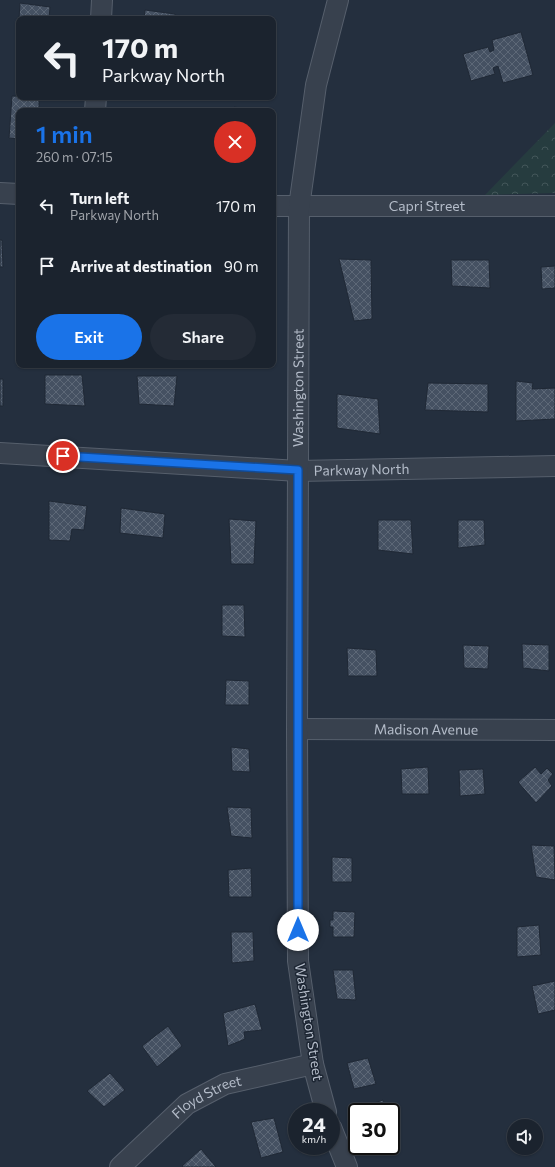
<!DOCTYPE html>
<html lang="en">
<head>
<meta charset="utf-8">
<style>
  :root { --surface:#1b232e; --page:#242b36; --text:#f1f3f6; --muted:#a0a4aa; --line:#39404a; --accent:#1a73e8 }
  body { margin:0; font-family:Commissioner,sans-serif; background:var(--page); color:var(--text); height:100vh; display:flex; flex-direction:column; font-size:15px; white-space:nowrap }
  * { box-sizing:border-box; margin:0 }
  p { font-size:13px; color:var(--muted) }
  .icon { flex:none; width:22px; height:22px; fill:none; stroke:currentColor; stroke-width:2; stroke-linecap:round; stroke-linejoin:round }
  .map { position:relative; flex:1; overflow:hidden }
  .panel { position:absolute; left:16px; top:108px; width:260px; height:260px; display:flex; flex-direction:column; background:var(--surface); border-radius:8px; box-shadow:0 1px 3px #0004,0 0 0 1px var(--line) }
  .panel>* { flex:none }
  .hud { position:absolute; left:16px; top:16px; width:260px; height:84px; border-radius:8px; box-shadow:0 1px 3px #0004,0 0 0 1px var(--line); background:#1b232e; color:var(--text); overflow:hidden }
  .fabs { position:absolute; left:507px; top:1119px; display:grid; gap:8px }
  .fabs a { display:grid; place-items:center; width:36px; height:36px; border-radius:50%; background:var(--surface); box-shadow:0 1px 3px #0004,0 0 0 1px var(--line); font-size:20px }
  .speed { position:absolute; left:288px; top:1103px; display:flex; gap:8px; font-size:20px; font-weight:700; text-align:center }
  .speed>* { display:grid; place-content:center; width:52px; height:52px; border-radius:50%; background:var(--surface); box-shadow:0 1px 3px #0004,0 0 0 1px var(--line); line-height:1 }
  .speed small { font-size:10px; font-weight:400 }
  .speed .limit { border:2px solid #111; border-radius:6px; background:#fff; color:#111 }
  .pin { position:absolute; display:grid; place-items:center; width:34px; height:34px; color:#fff; margin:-17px; border:2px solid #fff; border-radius:50%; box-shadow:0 1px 4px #0007 }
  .me { position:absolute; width:44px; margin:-22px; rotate:0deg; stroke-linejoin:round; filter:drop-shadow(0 0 3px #0008) }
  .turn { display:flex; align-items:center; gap:14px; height:84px; padding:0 20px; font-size:18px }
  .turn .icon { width:52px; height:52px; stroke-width:2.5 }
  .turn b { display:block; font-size:28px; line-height:34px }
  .round { display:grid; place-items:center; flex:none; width:42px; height:42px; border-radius:21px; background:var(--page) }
  .overview { display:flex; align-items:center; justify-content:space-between; height:68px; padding:0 20px }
  h1 { font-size:24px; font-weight:600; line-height:30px; color:var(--accent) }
  .action { display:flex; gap:8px; margin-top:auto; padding:8px 20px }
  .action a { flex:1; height:46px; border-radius:24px; background:var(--accent); color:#fff; font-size:16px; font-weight:600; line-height:46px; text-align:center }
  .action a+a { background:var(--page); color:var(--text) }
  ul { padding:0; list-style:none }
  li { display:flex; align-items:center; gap:12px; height:60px; padding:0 20px }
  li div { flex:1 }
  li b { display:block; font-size:15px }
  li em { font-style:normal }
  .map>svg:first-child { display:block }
  .park { fill:url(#park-crowns) }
  .building { fill:url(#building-cross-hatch); stroke:#1f2835 }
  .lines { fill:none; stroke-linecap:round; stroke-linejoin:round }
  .minor-casing { stroke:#565f6c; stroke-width:22 }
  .minor { stroke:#38414e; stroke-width:20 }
  .route-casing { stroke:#114b97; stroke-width:10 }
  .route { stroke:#1a73e8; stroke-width:7 }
  .labels { text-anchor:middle; stroke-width:3; stroke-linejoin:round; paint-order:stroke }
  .street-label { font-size:14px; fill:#b4bcc9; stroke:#1d2633 }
</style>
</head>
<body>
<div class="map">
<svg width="555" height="1167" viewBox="0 0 555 1167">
  <defs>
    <pattern id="park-crowns" width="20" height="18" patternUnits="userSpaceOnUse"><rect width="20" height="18" fill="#263c3f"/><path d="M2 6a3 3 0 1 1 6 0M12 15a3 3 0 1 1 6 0" fill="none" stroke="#435659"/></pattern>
    <pattern id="building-cross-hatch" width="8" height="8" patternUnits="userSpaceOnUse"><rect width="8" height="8" fill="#455162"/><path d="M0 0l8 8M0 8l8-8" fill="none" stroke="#5d6877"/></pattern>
  </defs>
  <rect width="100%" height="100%" fill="#242f3e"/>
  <path class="park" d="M555 123V193L485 195Z"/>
  <path class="building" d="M20 3 50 7 49 19H19Z
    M145 10 175 14 174 19H144Z
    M521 32 533 75 503 83 498 66 493 68 495 74 471 81 463 54 488 47 490 52 494 50 492 40Z
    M12 96 39 97V111H19V139L9 138Z
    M234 107 258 111H234Z
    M0 240H2L3 267H0Z
    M339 259 371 260 372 319 354 321Z
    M451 260H489L490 288 452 286Z
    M555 266V288L542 289 541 267Z
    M45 375H82L85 406 45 404Z
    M137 376H177L174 406 139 404Z
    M0 379H3V406H0Z
    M516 381 533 383 532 389 555 388V419L516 421Z
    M428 383 488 384V412L425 410Z
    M337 394 378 399 380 434 337 428Z
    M49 501 87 506 84 530 72 529 70 541 49 540Z
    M121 508 165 514 163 538 120 533Z
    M229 519 256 521 254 564H231Z
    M378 520H411L413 554 378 550Z
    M458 520H484L485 545 458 548Z
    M222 605H244L245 637 222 636Z
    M522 644 549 645V671L523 668Z
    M463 645 489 646 488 669 464 668Z
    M347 648 376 650 377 676H348Z
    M226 680 249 681V705H225Z
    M231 747 249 749 250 772 232 771Z
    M428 767 429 794H402L401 769Z
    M535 767 541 774 547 768 553 774 548 780 552 786 536 803 518 782Z
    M483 769 485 794 460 796 459 770Z
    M227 807 251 808 252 838 231 836Z
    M531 845 554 846 555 880 536 877Z
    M332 857 352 858V882H332Z
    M251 868 252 897H229L228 870Z
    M333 911 355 912 354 937H333V927H330V920H333Z
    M539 925 541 955 517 957V927Z
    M231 932H253L254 961 232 963Z
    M333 970H353L356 1000 337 999Z
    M555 981V1010L538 1014 532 986Z
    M255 1004 262 1030 244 1032 245 1039 228 1046 223 1013Z
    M168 1026 182 1046 157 1067 142 1046Z
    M368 1058 376 1084 354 1089 347 1063Z
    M110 1073 125 1090 104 1107 87 1091Z
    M383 1100 388 1112H358L357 1109Z
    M274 1118 283 1152 261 1158 251 1122Z
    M201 1149 216 1167H183L182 1166Z"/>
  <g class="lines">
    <defs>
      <g id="minor">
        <path d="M101 19 102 0"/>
        <path d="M95 111 96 97"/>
        <path d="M0 193 19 194"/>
        <path id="s1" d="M273 206H555"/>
        <path id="s2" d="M0 453 298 471 555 466"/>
        <path id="s3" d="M297 729 555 730"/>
        <path id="s4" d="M326 1112 313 1064 298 961 297 729 299 207 316 85 338 0"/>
        <path d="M331 1127 347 1167"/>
        <path id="s5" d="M120 1167 187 1104 225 1084 313 1064"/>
      </g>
    </defs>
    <use href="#minor" class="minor-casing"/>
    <use href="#minor" class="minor"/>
  </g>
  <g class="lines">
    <defs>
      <path id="route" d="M63 456 298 470V930"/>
    </defs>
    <use href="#route" class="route-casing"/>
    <use href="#route" class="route"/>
  </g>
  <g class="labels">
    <g class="street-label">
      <text dy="5" stroke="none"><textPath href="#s1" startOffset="154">Capri Street</textPath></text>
      <text dy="5" stroke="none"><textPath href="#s4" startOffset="727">Washington Street</textPath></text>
      <text dy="5" stroke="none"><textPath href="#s2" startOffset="362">Parkway North</textPath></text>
      <text dy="5" stroke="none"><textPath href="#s3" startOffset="129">Madison Avenue</textPath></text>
      <text transform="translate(309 1022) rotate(81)" y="5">Washington Street</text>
      <text dy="5" stroke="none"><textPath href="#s5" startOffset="113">Floyd Street</textPath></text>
    </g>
  </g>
</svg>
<div class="fabs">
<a><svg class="icon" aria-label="sound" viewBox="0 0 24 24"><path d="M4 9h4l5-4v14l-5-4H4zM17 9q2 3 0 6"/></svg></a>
</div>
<div class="speed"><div>24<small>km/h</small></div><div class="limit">30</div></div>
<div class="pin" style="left:63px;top:456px;background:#d93025"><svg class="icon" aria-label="arrive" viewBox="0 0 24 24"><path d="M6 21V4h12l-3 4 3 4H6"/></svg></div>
<svg class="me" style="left:298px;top:930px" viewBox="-20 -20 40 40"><circle r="19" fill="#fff"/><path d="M0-13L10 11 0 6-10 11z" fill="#1a73e8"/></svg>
<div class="hud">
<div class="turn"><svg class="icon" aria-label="left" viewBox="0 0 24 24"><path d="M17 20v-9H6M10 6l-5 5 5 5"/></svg><div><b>170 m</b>Parkway North</div></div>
</div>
<section class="panel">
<div class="overview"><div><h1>1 min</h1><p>260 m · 07:15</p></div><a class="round" style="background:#d93025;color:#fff"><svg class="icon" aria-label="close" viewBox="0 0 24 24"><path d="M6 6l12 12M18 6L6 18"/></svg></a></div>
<ul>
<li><svg class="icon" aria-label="left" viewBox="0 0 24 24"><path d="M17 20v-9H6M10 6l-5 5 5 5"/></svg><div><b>Turn left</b><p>Parkway North</p></div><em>170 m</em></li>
<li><svg class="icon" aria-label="arrive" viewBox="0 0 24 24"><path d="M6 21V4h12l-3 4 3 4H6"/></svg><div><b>Arrive at destination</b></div><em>90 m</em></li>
</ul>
<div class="action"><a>Exit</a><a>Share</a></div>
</section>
</div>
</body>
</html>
